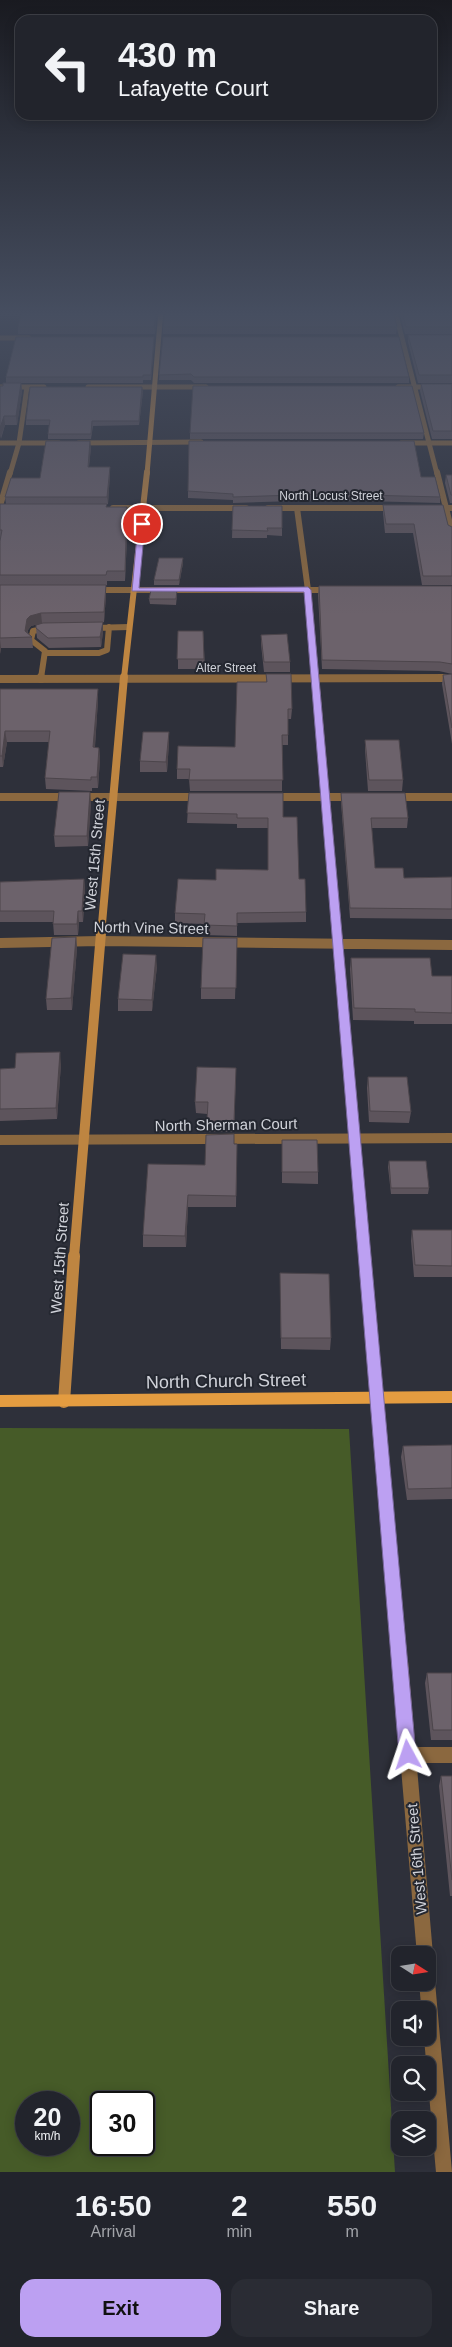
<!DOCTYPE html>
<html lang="en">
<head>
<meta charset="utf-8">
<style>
  :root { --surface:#22242c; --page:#2a2c34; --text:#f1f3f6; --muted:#a2a4a9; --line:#3f4148; --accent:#bca0f2 }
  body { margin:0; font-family:Arial,sans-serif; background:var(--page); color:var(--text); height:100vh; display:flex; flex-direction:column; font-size:19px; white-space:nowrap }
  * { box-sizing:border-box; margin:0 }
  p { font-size:16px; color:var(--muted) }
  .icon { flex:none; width:28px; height:28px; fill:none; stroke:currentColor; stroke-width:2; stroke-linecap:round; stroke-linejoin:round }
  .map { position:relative; height:2172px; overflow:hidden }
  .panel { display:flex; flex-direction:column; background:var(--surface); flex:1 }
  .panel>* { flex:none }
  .top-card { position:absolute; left:15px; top:15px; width:422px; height:105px; border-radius:15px; box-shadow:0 2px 12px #0003,0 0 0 1px var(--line); background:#22242c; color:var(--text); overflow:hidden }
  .needle { width:32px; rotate:102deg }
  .fabs { position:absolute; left:391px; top:1946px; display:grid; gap:10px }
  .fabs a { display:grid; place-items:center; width:45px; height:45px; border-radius:10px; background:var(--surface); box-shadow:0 2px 12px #0003,0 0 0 1px var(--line); font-size:25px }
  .speed { position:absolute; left:15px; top:2091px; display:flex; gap:10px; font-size:25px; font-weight:700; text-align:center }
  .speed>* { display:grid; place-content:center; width:65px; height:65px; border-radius:50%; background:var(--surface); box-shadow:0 2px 12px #0003,0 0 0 1px var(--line); line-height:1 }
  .speed small { font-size:12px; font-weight:400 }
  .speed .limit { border:2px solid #111; border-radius:8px; background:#fff; color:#111 }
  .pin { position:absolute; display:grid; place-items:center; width:42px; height:42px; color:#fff; margin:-21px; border:2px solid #fff; border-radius:50%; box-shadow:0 1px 5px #0007 }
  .me { position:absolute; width:55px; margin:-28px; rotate:355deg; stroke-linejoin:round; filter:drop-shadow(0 0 4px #0008) }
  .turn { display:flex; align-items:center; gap:18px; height:105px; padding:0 20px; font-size:22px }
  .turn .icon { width:65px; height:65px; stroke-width:2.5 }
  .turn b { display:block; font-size:35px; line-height:42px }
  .eta { display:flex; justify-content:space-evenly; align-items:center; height:85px; text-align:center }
  .eta b { font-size:30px; font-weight:800; line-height:35px }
  .cta { display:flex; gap:10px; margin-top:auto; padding:10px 20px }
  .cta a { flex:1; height:58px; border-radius:15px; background:var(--accent); color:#111; font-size:20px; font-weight:800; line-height:58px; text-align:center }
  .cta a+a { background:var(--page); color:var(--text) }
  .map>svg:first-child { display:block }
  .green { fill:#465b28; fill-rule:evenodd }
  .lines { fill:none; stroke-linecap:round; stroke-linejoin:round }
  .service-far4 { stroke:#8b683f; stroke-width:5 }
  .service-far3 { stroke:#8b683f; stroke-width:6 }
  .service-far2 { stroke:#8b683f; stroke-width:8 }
  .service-far1 { stroke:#8b683f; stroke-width:10 }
  .service { stroke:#8b683f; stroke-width:16 }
  .minor-far5 { stroke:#8b683f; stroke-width:5 }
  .minor-far4 { stroke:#8b683f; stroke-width:6 }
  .minor-far3 { stroke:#8b683f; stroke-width:8 }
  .minor-far2 { stroke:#8b683f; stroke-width:10 }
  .minor-far1 { stroke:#8b683f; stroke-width:12 }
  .minor { stroke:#8b683f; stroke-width:16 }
  .secondary-far4 { stroke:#be8541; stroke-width:5 }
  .secondary-far3 { stroke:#be8541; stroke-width:6 }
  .secondary-far2 { stroke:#be8541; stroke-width:8 }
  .secondary-far1 { stroke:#be8541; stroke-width:10 }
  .secondary { stroke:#be8541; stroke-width:12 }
  .primary { fill:#e49c40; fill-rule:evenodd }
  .wall { fill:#5d545c }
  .shaded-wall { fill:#4c454b }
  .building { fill:#6c626b; stroke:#4c454b }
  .route { fill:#bca0f2; stroke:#7a689d }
  .labels { text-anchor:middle; stroke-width:4; stroke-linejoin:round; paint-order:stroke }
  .far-street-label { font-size:12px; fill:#d0d2d9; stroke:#242730 }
  .street-label { font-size:15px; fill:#d0d2d9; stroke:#242730 }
  .near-street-label { font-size:18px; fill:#d0d2d9; stroke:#242730 }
</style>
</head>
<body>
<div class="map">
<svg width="452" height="2172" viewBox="0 0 452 2172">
  <rect width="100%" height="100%" fill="#2e303a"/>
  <path class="green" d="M0 1428 349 1429 395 2172H0ZM26 2102H69V2145H26ZM101 2102H144V2145H101Z"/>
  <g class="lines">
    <path class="service-far4" d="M0 338H29
      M0 443H59
      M78 443 201 442
      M401 443H452"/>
    <path class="service-far3" d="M93 590H331
      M90 628 129 627
      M45 653H99L107 650 109 627
      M41 678 45 651 31 640 33 631 48 628"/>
    <path class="service-far2" d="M41 679V677
      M0 797H201
      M271 797H354
      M393 797H452"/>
    <path class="service-far1" d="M0 1140 452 1138"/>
    <path class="service" d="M408 1755H452"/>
    <path class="minor-far5" d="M395 311 437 474
      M0 387H44
      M88 387H206
      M398 387H452
      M10 474 19 443 27 387"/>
    <path class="minor-far4" d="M437 472 452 532
      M0 506 10 472
      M113 508H246
      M268 508H396
      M297 508 308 590 316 678
      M431 508H452"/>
    <path class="minor-far3" d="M315 677 338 935
      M0 679 452 678"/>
    <path class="minor-far2" d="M337 933 365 1257
      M0 943 100 941 452 945"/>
    <path class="minor-far1" d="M365 1256 400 1663"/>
    <path class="minor" d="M400 1662 425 1955
      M427 1982 444 2172"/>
    <path class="secondary-far4" d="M147 474 161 311"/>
    <path class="secondary-far3" d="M124 678 147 472"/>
    <path class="secondary-far2" d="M101 935 124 677"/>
    <path class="secondary-far1" d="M74 1257 101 933"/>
    <path class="secondary" d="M64 1402 74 1256"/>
    <path class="primary" d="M452 1391V1403L0 1407V1395Z"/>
  </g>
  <path class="wall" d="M157 311 155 334H18V327Z
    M399 311H452V334H405Z
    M163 327H397L396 334H163Z
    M408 335H452V383H418L408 342Z
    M163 337 409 377V383H194L191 380H159Z
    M154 342 151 380H143V383H21L22 391 17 425H5L1 439 3 386 6 383V377Z
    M421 384H452V439H432L420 391Z
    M143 391 139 425 93 426 91 439H48V434L49 425H26V420Z
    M190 433H424L423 439H190Z
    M91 447 89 467 110 473 108 504H6L5 497 40 478Z
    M446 475H452V503H450L445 483Z
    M421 477 440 497V503L327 500 233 503V500L188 498V491Z
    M0 504 107 507 128 516 125 581H107V585H106V595L104 622 49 623 103 622V632L101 647 49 648 37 638 36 628 42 623 31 626 28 630V633L32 637 33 648H1L0 654Z
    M383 505 452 527V585H422L413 533H385L383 513Z
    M233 506H282V536L267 535V538H232Z
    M183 558V563L179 585H154V580Z
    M319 586H452V674L439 671 322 669 318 595Z
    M177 590V595L176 605 150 604 149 599Z
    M178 631H203L205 669H178Z
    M261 635 290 662V672H264L261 644Z
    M266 674 292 709 291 719H288V745H282V791H190L189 779H177V769L235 747 266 682Z
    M452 674V744L442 684 443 675Z
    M0 689H98V700L95 747 99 748 100 759 98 788H92V791L46 789 45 778 49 742H7L3 767H0Z
    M365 740 403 780 402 791H368L365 750Z
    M169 742 167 772H140V761Z
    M189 793 283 817 299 879 306 912V922L237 923V936L204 935V924L175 923V913L216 880 268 870V828H237V824L187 823Z
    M341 793 408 818 407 828H371L375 868 404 878 452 877V919L350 918 341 803Z
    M91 803 88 846 55 847 54 836Z
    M84 879 85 890 83 922H79L78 935H54L53 922H0V882Z
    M76 937 77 948 72 1010H47L46 999Z
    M237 938 235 999H201V988Z
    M351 958 432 976H452V1024H414V1021L353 1020 350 969Z
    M157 966 152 1011H118V999Z
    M61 1064 57 1119 0 1121V1069L15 1068Z
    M236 1068 234 1132H207V1114L196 1113 195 1102Z
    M368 1077 411 1112 409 1123 369 1122 367 1088Z
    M282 1140 318 1172V1184L282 1183Z
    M234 1144H237L236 1207H188L186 1247H143V1235L205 1165Z
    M389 1161 429 1188 428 1194H391L388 1167Z
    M412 1230H452V1277H414L411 1241Z
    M280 1273 331 1338 330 1350 281 1349Z
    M452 1445V1499L407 1500 401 1457 403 1446Z
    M427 1673H452V1740H431L425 1683Z
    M441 1776H452V1896H450L439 1786Z"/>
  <path class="shaded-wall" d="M156 311H157L155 334 154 327Z
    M154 337V342L151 380V375Z
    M21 383 22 391 17 425 16 416Z
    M142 387 143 391 139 425V421Z
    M4 416 5 425 0 439V428Z
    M90 441 91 447 88 474V467Z
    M110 467V473L108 504 107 497Z
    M127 507 128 516 125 581V571Z
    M183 558V563L179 585V580Z
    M106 585V595L104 622V612Z
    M41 613 42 623 31 626 28 630 27 637 25 631 27 619 30 616Z
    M103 622V632L101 647 100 637Z
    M0 639 1 648 0 654Z
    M98 689V700L94 758 93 747Z
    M5 731 7 742 3 767 2 756Z
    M169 732V742L167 772 166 762Z
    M99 748 100 759 98 788 97 777Z
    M90 792 91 803 88 846 87 836Z
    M84 879 85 890 83 922 82 911Z
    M78 911 79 922 78 935 77 924Z
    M76 937 77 948 72 1010 71 998Z
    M156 955 157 966 152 1011V1000Z
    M60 1052 61 1064 57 1119 56 1108Z
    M188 1195V1207L186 1247 185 1236Z"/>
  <path class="building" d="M22 311H156L154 327H18Z
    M165 311H393L397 327H163Z
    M402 311H452V327H406Z
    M408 335H452V375H419Z
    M16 337H154L151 375H143V377H6Z
    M163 337H399L409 377H194L191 374 159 375Z
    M3 383H21L16 416H4L0 428V386H3Z
    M421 384H452V431H433Z
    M193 386H412L424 433H190Z
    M30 387H142L139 421H92L91 434H48L50 420H26Z
    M46 441H90L88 467H110L107 497H5L11 478H40Z
    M189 441H414L421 477H435L440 497 327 494 233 497V494L188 491Z
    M446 475H452V495H451Z
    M0 504H107L106 507H127L125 571H107L106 575H0V541L2 530H0Z
    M383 505H443L448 525 452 527V576H423L414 524H386Z
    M233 506H282V528H267L268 531 232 530Z
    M159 558H183L179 580H154Z
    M0 585H106L104 612 41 613 30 616 27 619 25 631 32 637 0 638Z
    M319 586H452V664L440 662 322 660Z
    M151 590H177L176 599H149Z
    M103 622 100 637 48 638 36 628V625L43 623Z
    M178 631H203L204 659H177Z
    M287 634 290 662H264L261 635Z
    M266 674H291L292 709H288V735H282L283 780H189L190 769H177L178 746 235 747 237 682H267Z
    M452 674V728L443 675Z
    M0 689H98L93 747 99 748 97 777H91V780L45 778 50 731H5L2 756H0Z
    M143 732H169L166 762 140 761Z
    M365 740H399L403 780H369Z
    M59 792H90L87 836H54Z
    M189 793H283V817H297L299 879H305L306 912 237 913V926L204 925 205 914 175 913 178 879 216 880V869L268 870V818H237V814L187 813Z
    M341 793H405L408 818H371L375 868H403L404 878 452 877V909L350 908Z
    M84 879 82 911H78L77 924H53L54 911H0V882Z
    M76 937 71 998 46 999 52 938Z
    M203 938H237L236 988H201Z
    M123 954 156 955 152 1000 118 999Z
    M351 958H430L432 976H452V1013L415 1012V1009L354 1008Z
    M60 1052 56 1108 0 1109V1069L15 1068 16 1053Z
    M197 1067 236 1068 234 1121H207L208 1102H195Z
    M368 1077H407L411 1112 370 1111Z
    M234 1134V1144H237L236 1196 188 1195 185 1236 143 1235 148 1164 205 1165 206 1135Z
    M282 1140H317L318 1172H282Z
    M389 1161H426L429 1188H391Z
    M412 1230H452V1266L415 1265Z
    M280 1273 329 1274 331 1338H281Z
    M452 1445V1488L408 1489 403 1446Z
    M427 1673H452V1730H433Z
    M441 1776H452V1880Z"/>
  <linearGradient id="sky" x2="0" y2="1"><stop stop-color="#191a20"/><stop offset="0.51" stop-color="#464e60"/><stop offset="1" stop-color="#464e60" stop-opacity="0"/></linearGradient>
  <rect width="452" height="615" fill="url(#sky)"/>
  <path class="route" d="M142 522 145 524 139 588 308 587 311 590 416 1755 414 1761 408 1764 402 1761 399 1755 304 592 132 591 138 524Z"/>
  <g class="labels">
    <g class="far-street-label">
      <text x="331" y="500">North Locust Street</text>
      <text x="226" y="672">Alter Street</text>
    </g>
    <g class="street-label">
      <text transform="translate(95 855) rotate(-85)" y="5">West 15th Street</text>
      <text transform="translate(151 928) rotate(1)" y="5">North Vine Street</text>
      <text transform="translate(226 1125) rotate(-1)" y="5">North Sherman Court</text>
      <text transform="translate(60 1258) rotate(-86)" y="5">West 15th Street</text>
      <text transform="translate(417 1859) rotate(-95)" y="5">West 16th Street</text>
    </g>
    <g class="near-street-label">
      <text transform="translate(226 1381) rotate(-1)" y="6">North Church Street</text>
    </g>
  </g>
</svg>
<div class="fabs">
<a><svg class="needle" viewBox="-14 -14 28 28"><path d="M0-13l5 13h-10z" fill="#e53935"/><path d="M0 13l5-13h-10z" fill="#a2a4a9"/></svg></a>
<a><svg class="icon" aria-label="sound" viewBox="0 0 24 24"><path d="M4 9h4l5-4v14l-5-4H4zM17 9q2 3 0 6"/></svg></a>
<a><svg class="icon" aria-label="search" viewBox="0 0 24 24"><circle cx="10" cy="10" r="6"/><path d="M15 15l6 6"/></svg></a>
<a><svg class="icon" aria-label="layers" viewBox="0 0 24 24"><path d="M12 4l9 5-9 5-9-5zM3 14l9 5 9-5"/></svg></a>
</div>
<div class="speed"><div>20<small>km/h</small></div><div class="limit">30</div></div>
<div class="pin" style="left:142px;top:524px;background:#d93025"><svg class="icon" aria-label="arrive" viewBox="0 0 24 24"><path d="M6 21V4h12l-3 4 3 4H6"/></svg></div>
<svg class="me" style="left:408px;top:1755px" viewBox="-20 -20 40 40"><path d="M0-17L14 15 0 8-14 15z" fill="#bca0f2" stroke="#fff" stroke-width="4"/></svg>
<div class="top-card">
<div class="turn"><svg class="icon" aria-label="left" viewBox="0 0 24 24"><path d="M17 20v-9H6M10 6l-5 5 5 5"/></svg><div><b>430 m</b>Lafayette Court</div></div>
</div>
</div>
<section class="panel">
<div class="eta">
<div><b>16:50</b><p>Arrival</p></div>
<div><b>2</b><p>min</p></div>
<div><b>550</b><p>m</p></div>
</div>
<div class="cta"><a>Exit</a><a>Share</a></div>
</section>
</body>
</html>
